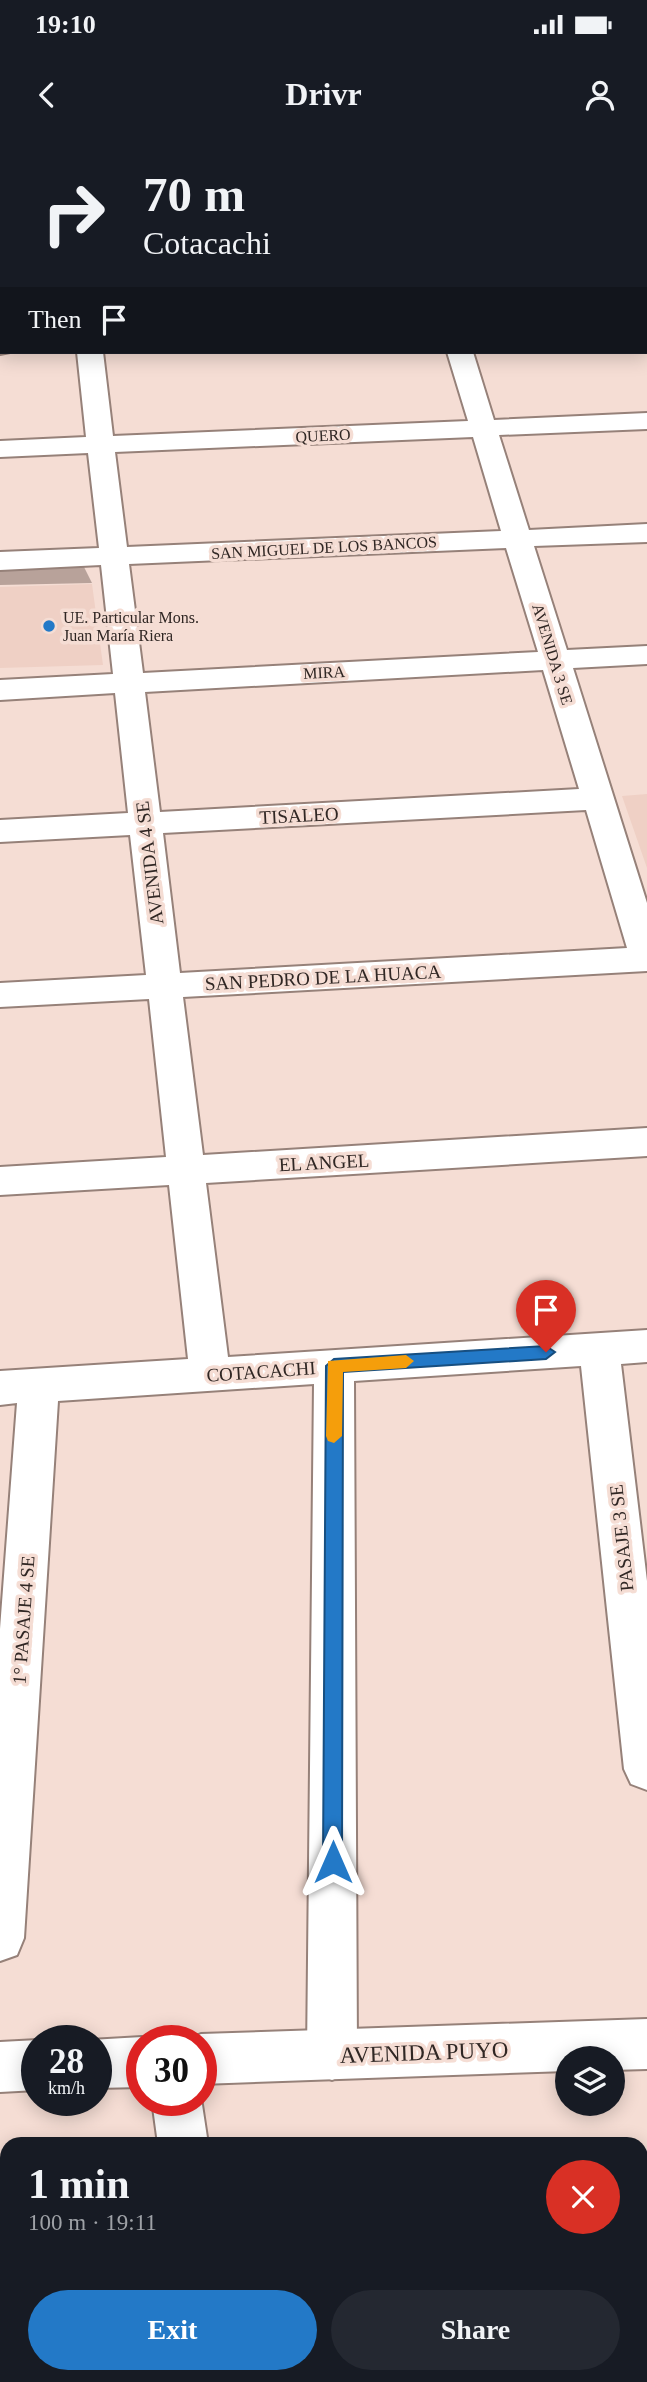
<!DOCTYPE html>
<html lang="en">
<head>
<meta charset="utf-8">
<style>
  :root { --surface:#171b24; --page:#242831; --text:#f1f3f6; --muted:#9ea1a6; --accent:#2379c7 }
  body { margin:0; font-family:"Times New Roman",serif; background:var(--page); color:var(--text); height:100vh; display:flex; flex-direction:column; font-size:26px; white-space:nowrap }
  * { box-sizing:border-box; margin:0 }
  p { font-size:23px; color:var(--muted) }
  .icon { flex:none; width:38px; height:38px; fill:none; stroke:currentColor; stroke-width:2; stroke-linecap:round; stroke-linejoin:round }
  .map { position:relative; flex:1; overflow:hidden }
  .sheet { position:absolute; left:0px; top:1997px; width:648px; height:247px; display:flex; flex-direction:column; background:var(--surface); border-radius:21px 21px 0 0; box-shadow:0 4px 18px #0003 }
  .sheet>* { flex:none }
  .top-card { position:absolute; left:0px; top:0px; width:648px; height:214px; box-shadow:0 4px 18px #0003; background:#171b24; color:var(--text); overflow:hidden }
  .buttons { position:absolute; left:555px; top:1906px; display:grid; gap:14px }
  .buttons a { display:grid; place-items:center; width:70px; height:70px; border-radius:50%; background:var(--surface); box-shadow:0 4px 18px #0003; font-size:35px }
  .speed { position:absolute; left:21px; top:1885px; display:flex; gap:14px; font-size:35px; font-weight:700; text-align:center }
  .speed>* { display:grid; place-content:center; width:91px; height:91px; border-radius:50%; background:var(--surface); box-shadow:0 4px 18px #0003; line-height:1 }
  .speed small { font-size:18px; font-weight:400 }
  .speed .limit { border:10px solid #d22; background:#fff; color:#111 }
  .pin { position:absolute; display:grid; place-items:center; width:60px; height:60px; color:#fff; margin:-72px -30px; border-radius:50% 50% 50% 0; rotate:-45deg; box-shadow:0 0 7px #0007 }
  .pin .icon { rotate:45deg }
  .me { position:absolute; width:77px; margin:-38px; rotate:0deg; stroke-linejoin:round; filter:drop-shadow(0 0 5px #0008) }
  .turn { display:flex; align-items:center; gap:24px; height:147px; padding:0 28px; font-size:32px }
  .turn .icon { width:91px; height:91px; stroke-width:2.5 }
  .turn b { display:block; font-size:49px; line-height:60px }
  .then { display:flex; align-items:center; height:66px; padding:0 28px; background:#0003; gap:14px; font-size:26px }
  .round { display:grid; place-items:center; flex:none; width:74px; height:74px; border-radius:37px; background:var(--page) }
  .headline { display:flex; align-items:center; justify-content:space-between; height:119px; padding:0 28px }
  h1 { font-size:42px; font-weight:700; line-height:52px }
  .button { display:flex; gap:14px; margin-top:auto; padding:14px 28px }
  .button a { flex:1; height:80px; border-radius:42px; background:var(--accent); color:#fff; font-size:28px; font-weight:700; line-height:80px; text-align:center }
  .button a+a { background:var(--page); color:var(--text) }
  .status { display:flex; justify-content:space-between; align-items:center; height:49px; padding:0 35px; background:var(--surface); direction:ltr }
  .status svg { height:19px; fill:currentColor }
  header { display:flex; justify-content:space-between; align-items:center; height:91px; padding:0 28px; background:var(--surface); font-size:32px; font-weight:700 }
  .map>svg:first-child { display:block }
  .built { fill:#efd0c5 }
  .building { fill:#b8a29a }
  .lines { fill:none; stroke-linecap:round; stroke-linejoin:round }
  .street-casing { stroke:#968179; stroke-width:4 }
  .secondary-casing { stroke:#968179; stroke-width:4 }
  .street { fill:#fff; fill-rule:evenodd }
  .secondary { fill:#fff; fill-rule:evenodd }
  .route { fill:#2379c7; stroke:#174f81; stroke-width:2 }
  .slow { fill:#f59e0b }
  .poi-dot { fill:#2379c7; stroke:#f5ddd4; stroke-width:2.5 }
  .labels { text-anchor:middle; stroke-width:7; stroke-linejoin:round; paint-order:stroke }
  .far-street-label { font-size:16px; fill:#302724; stroke:#f5ddd4 }
  .far-poi-label { font-size:16px; fill:#302724; stroke:#f5ddd4; text-anchor:start }
  .street-label { font-size:19px; fill:#302724; stroke:#f5ddd4 }
  .near-street-label { font-size:23px; fill:#302724; stroke:#f5ddd4 }
</style>
</head>
<body>
<div class="status"><b>19:10</b><svg viewBox="0 0 49 12"><path d="M0 12V9h3v3zM5 12V6h3v6zM10 12V3h3v9zM15 12V0h3v12zM26 1h20v11H26zM47 4h2v5h-2z"/></svg></div>
<header><svg class="icon" aria-label="back" viewBox="0 0 24 24"><path d="M15 5l-7 7 7 7"/></svg>Drivr<svg class="icon" aria-label="person" viewBox="0 0 24 24"><circle cx="12" cy="8" r="4"/><path d="M4 21q1-7 8-7t8 7"/></svg></header>
<div class="map">
<svg width="647" height="2242" viewBox="0 0 647 2242">
  <rect width="100%" height="100%" fill="#f5ddd4"/>
  <path class="built" d="M92 444 103 525 0 528V447Z
    M647 654V728L622 656Z"/>
  <path class="building" d="M81 421 92 443 0 445V426Z"/>
  <g class="lines">
    <defs>
      <path id="street" d="M54 0H76V2H54Z
        M382 0H404L405 2H382Z
        M635 0H647V10L646 2Z
        M0 30H2V44H0Z
        M646 86H647V100H646Z
        M0 112H2V126H0Z
        M646 172H647V188H646Z
        M0 198 2 212H10L0 214Z
        M77 212H103L113 296 468 281 447 212H473L494 280 647 273V289L499 295 529 390 647 384V402L534 406 567 510 647 506V524L573 528 647 763V831L183 857 203 1015 647 988V1016L206 1043 228 1217 647 1190V1222L621 1224 647 1441V1650L631 1644 624 1629 581 1226 354 1241 357 1915 350 1933 332 1940 314 1933 307 1915 314 1244 58 1261 24 1798 17 1815 0 1821V1489L17 1263 0 1265V1231L188 1219 169 1045 0 1055V1027L166 1017 149 859 0 867V843L146 835 130 695 0 702V680L128 673 115 553 0 560V540L113 534 101 425 0 430V412L99 408 88 313 0 317V301L86 297ZM473 297 501 391 127 407 115 312ZM506 408 538 512 143 533 129 424ZM543 530 579 649 160 672 145 552ZM586 670 627 808 180 833 163 693Z
        M201 1958 208 2004H158L152 1960Z
        M189 2236H243V2242H189Z"/>
      <path id="secondary" d="M647 1879V1929L612 1930V1918H567V1931L201 1944V1900H186L201 1894Z
        M142 1897 150 1900H142V1947L96 1948V1900H90Z
        M38 1900 37 1950 0 1952V1902Z"/>
    </defs>
    <use href="#street" class="street-casing"/>
    <use href="#secondary" class="secondary-casing"/>
    <use href="#street" class="street"/>
    <use href="#secondary" class="secondary"/>
  </g>
  <path class="route" d="M546 1206 555 1212 546 1219 343 1232 342 1722 340 1728 333 1731 326 1728 323 1722 326 1226 334 1219Z"/>
  <path class="slow" d="M406 1215 414 1221 406 1228 343 1232 342 1296 334 1303 328 1301 326 1296 328 1221Z"/>
  <circle class="poi-dot" cx="49" cy="486" r="7"/>
  <g class="labels">
    <g class="far-street-label">
      <text transform="translate(323 295) rotate(-3)" y="6">QUERO</text>
      <text transform="translate(324 407) rotate(-3)" y="6">SAN MIGUEL DE LOS BANCOS</text>
      <text transform="translate(553 514) rotate(73)" y="6">AVENIDA 3 SE</text>
      <text transform="translate(324 532) rotate(-3)" y="6">MIRA</text>
    </g>
    <g class="far-poi-label">
      <text x="63" y="483">UE. Particular Mons.<tspan x="63" dy="18">Juan María Riera</tspan></text>
    </g>
    <g class="street-label">
      <text transform="translate(299 675) rotate(-3)" y="7">TISALEO</text>
      <text transform="translate(149 723) rotate(-97)" y="7">AVENIDA 4 SE</text>
      <text transform="translate(323 837) rotate(-3)" y="7">SAN PEDRO DE LA HUACA</text>
      <text transform="translate(324 1022) rotate(-3)" y="7">EL ANGEL</text>
      <text transform="translate(261 1231) rotate(-4)" y="7">COTACACHI</text>
      <text transform="translate(621 1398) rotate(-96)" y="7">PASAJE 3 SE</text>
      <text transform="translate(23 1480) rotate(-86)" y="7">1° PASAJE 4 SE</text>
    </g>
    <g class="near-street-label">
      <text transform="translate(424 1912) rotate(-2)" y="8">AVENIDA PUYO</text>
    </g>
  </g>
</svg>
<div class="buttons">
<a><svg class="icon" aria-label="layers" viewBox="0 0 24 24"><path d="M12 4l9 5-9 5-9-5zM3 14l9 5 9-5"/></svg></a>
</div>
<div class="speed"><div>28<small>km/h</small></div><div class="limit">30</div></div>
<div class="pin" style="left:546px;top:1212px;background:#d93025"><svg class="icon" aria-label="arrive" viewBox="0 0 24 24"><path d="M6 21V4h12l-3 4 3 4H6"/></svg></div>
<svg class="me" style="left:333px;top:1722px" viewBox="-20 -20 40 40"><path d="M0-17L14 15 0 8-14 15z" fill="#2379c7" stroke="#fff" stroke-width="4"/></svg>
<div class="top-card">
<div class="turn"><svg class="icon" aria-label="right" viewBox="0 0 24 24"><path d="M7 20v-9h11M14 6l5 5-5 5"/></svg><div><b>70 m</b>Cotacachi</div></div>
<div class="then">Then<svg class="icon" aria-label="arrive" viewBox="0 0 24 24"><path d="M6 21V4h12l-3 4 3 4H6"/></svg></div>
</div>
<section class="sheet">
<div class="headline"><div><h1>1 min</h1><p>100 m · 19:11</p></div><a class="round" style="background:#d93025;color:#fff"><svg class="icon" aria-label="close" viewBox="0 0 24 24"><path d="M6 6l12 12M18 6L6 18"/></svg></a></div>
<div class="button"><a>Exit</a><a>Share</a></div>
</section>
</div>
</body>
</html>
